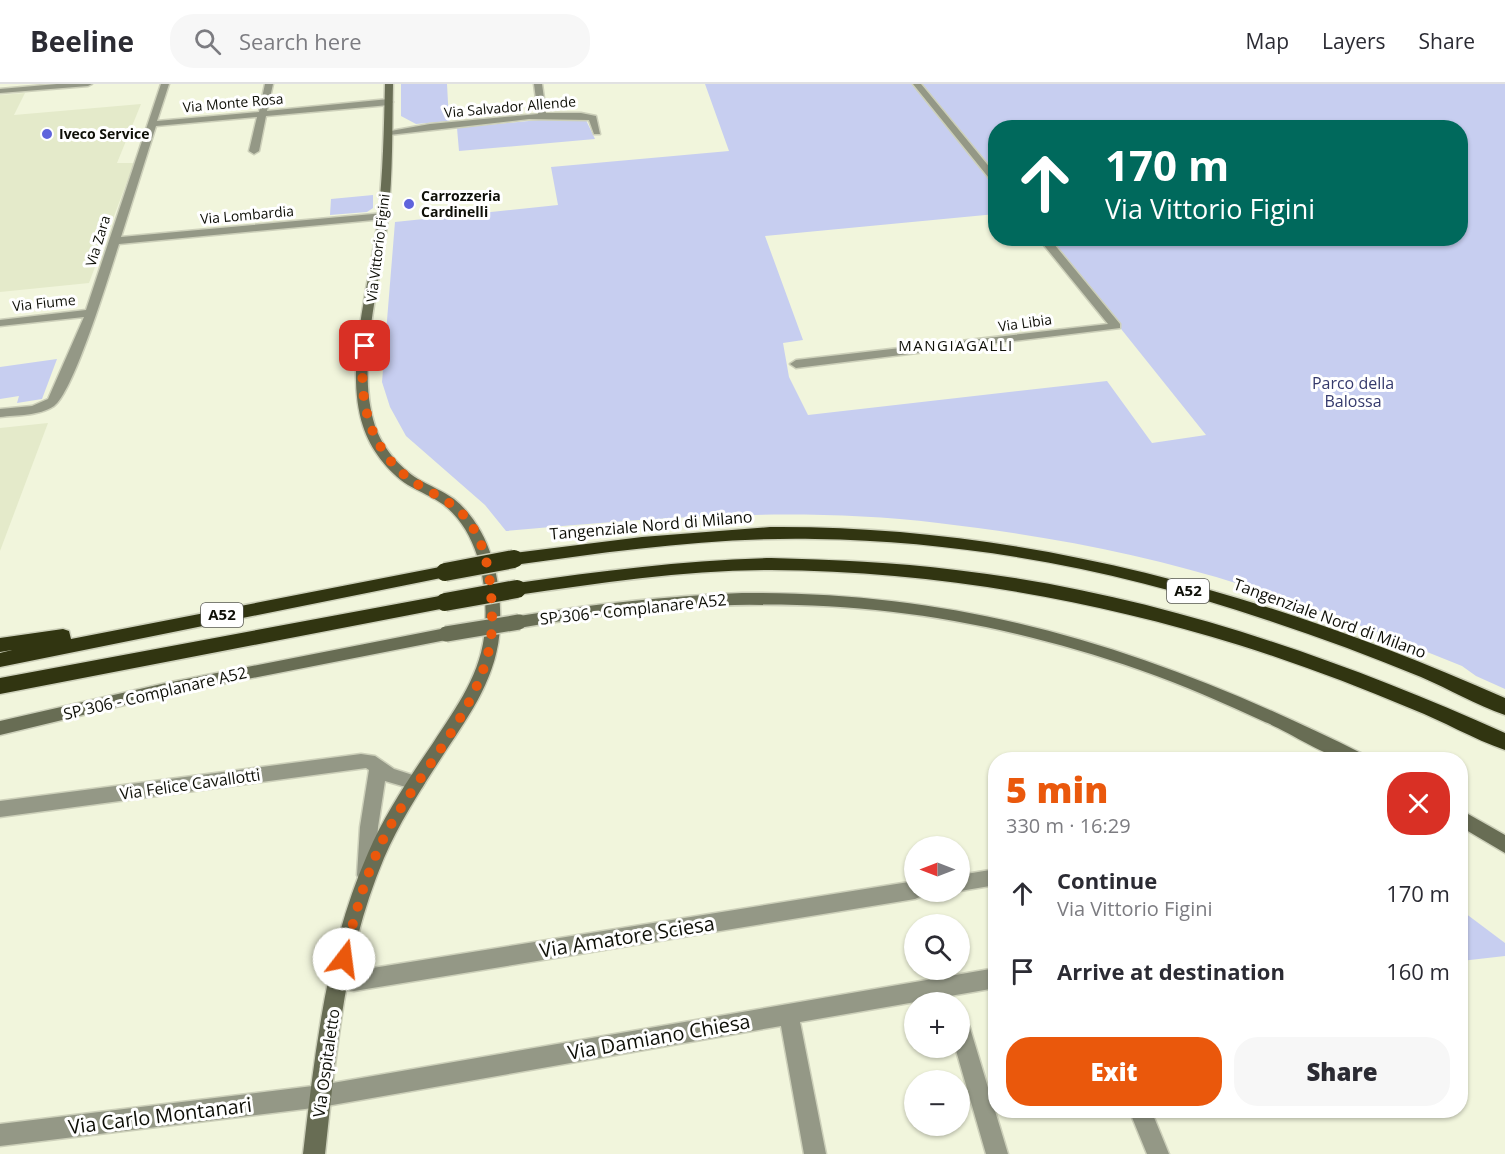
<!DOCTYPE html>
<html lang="en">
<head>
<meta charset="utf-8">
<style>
  :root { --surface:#fff; --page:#f7f7f7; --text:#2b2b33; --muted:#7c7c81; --line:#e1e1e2; --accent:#ea580c }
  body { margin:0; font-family:"Open Sans",sans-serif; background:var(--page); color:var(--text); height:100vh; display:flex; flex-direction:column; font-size:22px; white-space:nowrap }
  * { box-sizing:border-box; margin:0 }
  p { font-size:20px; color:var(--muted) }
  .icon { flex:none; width:33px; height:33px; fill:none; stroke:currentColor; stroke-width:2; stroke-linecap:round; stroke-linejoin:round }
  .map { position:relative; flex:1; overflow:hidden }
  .side { position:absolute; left:988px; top:668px; width:480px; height:366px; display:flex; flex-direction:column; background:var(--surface); border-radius:24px; box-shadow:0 2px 4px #0004 }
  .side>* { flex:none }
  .banner { position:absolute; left:988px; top:36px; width:480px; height:126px; border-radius:24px; box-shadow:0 2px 4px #0004; background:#00695c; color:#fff; overflow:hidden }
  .needle { width:39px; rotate:270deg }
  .fabs { position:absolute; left:904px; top:752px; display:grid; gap:12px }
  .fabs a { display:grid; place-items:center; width:66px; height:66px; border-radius:50%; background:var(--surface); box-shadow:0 2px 4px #0004; font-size:30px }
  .pin { position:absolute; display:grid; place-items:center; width:51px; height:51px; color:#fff; margin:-26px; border-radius:12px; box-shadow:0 3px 9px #0006 }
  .me { position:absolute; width:66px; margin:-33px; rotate:15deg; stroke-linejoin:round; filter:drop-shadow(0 0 4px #0008) }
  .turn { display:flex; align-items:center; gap:21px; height:126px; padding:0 18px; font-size:27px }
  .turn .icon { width:78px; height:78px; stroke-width:2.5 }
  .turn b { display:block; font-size:42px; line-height:51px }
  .round { display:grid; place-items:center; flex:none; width:63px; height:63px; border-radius:24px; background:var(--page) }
  .summary { display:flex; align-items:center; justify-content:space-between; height:102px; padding:0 18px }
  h1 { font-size:36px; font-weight:800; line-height:45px; color:var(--accent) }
  .cta { display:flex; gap:12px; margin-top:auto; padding:12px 18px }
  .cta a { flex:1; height:69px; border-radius:24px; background:var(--accent); color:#fff; font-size:24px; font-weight:800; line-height:69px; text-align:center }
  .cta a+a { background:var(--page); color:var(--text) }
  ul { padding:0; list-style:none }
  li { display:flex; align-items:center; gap:18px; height:78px; padding:0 18px }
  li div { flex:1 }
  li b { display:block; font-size:22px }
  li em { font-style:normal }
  header { display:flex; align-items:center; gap:36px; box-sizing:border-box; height:84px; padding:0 30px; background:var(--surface); border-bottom:2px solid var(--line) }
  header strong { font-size:28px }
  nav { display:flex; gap:33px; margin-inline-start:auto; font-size:21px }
  .search { width:420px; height:54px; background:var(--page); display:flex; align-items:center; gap:15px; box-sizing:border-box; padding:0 21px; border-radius:24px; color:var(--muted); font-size:22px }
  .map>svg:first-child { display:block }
  .built { fill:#e4eaca }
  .green { fill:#c7cef0 }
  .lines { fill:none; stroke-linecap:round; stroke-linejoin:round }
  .street-casing { stroke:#cdd0ba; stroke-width:3 }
  .secondary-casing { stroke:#cdd0ba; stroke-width:3 }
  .highway-casing { stroke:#cdd0ba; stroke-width:3 }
  .street { fill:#949886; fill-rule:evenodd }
  .secondary { fill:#686d54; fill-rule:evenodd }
  .highway { fill:#313511; fill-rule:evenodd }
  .secondary-bridge-casing { stroke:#cdd0ba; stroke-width:18; stroke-linecap:butt }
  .highway-bridge-casing { stroke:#cdd0ba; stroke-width:21; stroke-linecap:butt }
  .secondary-bridge { stroke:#686d54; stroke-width:15 }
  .highway-bridge { stroke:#313511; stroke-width:18 }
  .route { stroke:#ea580c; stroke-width:10; stroke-dasharray:0 18 }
  .poi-dot { fill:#5f64dc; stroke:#fff; stroke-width:2 }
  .labels { text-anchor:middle; stroke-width:6; stroke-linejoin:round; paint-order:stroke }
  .far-street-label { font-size:14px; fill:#0e0f07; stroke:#fff }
  .far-poi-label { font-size:14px; font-weight:bold; fill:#0e0f07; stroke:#fff; text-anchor:start }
  .far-neighbourhood-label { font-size:15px; letter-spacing:1.5px; fill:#0e0f07; stroke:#fff }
  .shield { fill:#fff; stroke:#565751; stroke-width:1.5 }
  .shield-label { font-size:15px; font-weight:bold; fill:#0e0f07 }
  .park-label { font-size:16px; fill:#353a6c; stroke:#fff }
  .street-label { font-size:16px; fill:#0e0f07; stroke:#fff }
  .near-street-label { font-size:20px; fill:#0e0f07; stroke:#fff }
</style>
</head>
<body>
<header>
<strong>Beeline</strong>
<div class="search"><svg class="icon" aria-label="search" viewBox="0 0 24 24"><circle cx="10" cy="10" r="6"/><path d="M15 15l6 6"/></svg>Search here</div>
<nav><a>Map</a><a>Layers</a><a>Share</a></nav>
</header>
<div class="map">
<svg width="1505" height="1070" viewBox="0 0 1505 1070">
  <rect width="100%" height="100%" fill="#f1f5dc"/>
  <path class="built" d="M25 9 14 31 141 20 117 79H134L89 199 0 208V11Z
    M48 339 0 467V344Z"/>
  <path class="green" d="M401 0H447L449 37 416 40 401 32Z
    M705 0H912L996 103V130L765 152 803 256 783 259 789 293 808 331 1107 297 1152 359 1206 351 1049 155 1461 154V44H996V90L922 0H1505V605L1476 592 1462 582C1391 553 1319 525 1245 502 1146 470 1041 451 938 439 795 422 648 434 506 447L485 421 406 352 390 323 382 298 395 138 558 121 551 83 729 67Z
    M580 32 586 36 595 55 459 67 457 44Z
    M373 111V124L367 128 330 131 331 115Z
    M57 275 42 315 17 319 19 312 0 315V283Z
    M1461 826 1505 859V872L1461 877Z"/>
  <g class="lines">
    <defs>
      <path id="street" d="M57 0H92L88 2 0 9V5Z
        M161 0H169L157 37 259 28 265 0H273L267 27 389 15 393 18 389 21 266 32 259 67 254 70 249 67 257 33 156 42 121 153 384 129 389 132 384 135 119 160C110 188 74 308 54 322 39 332 17 331 0 333V325L32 322 48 315 84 233 0 242V236L86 226Z
        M534 0H542L546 29H581L596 32 600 50H594L589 36 529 35 389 51 385 48 430 40 538 30Z
        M913 0H921L996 91V100L993 99Z
        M1038 154H1049L1120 240V244L796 284 790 280 796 276 1108 240Z
        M361 670 375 672 394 685 422 694 425 699 422 704 416 706 385 697 378 743 375 791 372 797 366 799 360 797 357 791 360 743 369 686 366 684 0 733V717Z
        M996 785V801L960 807H959L960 791Z
        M915 797V807H924L922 812 915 815 354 907 331 903 328 896 331 889 338 886 354 887Z
        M996 884V904L800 938 826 1070H804L781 942 321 1023 0 1062V1040L321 1001Z
        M960 934 967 937 970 944 1008 1070H986L955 963H960Z
        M1129 1026H1151L1169 1070H1147Z"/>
      <path id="secondary" d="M385 0H393C392 45 393 89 388 134 381 197 355 280 375 342 382 363 399 383 418 395 430 402 443 407 454 415 491 445 502 497 500 542 498 591 471 629 445 668 423 702 400 737 384 774 344 868 336 970 325 1070H303C315 968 326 864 368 769 385 730 409 694 433 659 457 622 482 589 485 544 488 501 479 449 444 421 433 413 420 408 408 401 388 388 370 365 363 342 343 280 371 197 378 134 383 90 384 45 385 0Z
        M742 509C973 507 1158 568 1363 670L1365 675C1358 675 1350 676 1343 675 1328 673 1283 645 1265 638 1224 619 1183 601 1140 586 926 512 741 505 519 544L514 542 511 538 514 534 519 532C593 520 667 512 742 509Z
        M446 544 451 546 454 550 451 554 446 556 166 611 0 651V637L166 599Z
        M1461 726 1505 751V769L1461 743Z"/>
      <path id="highway" d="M770 443C1026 441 1273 511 1505 614V631C1476 621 1449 605 1421 593 1370 572 1319 553 1267 536 1123 487 968 457 815 455 714 453 614 467 514 481L505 475 514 469 642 453Z
        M771 474C833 476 894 478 956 486 1147 508 1331 571 1505 649V666C1473 655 1443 637 1412 625 1355 601 1297 579 1239 561 1088 514 929 487 771 486 686 486 601 499 517 511L511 510 508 505 511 500 517 499C601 487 686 476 771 474Z
        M445 482 451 484 454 488 451 492 0 583V569L12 566 0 568V554L63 545 69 547 71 555Z
        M445 511 451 513 454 518 451 523 0 610V594Z"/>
    </defs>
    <use href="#street" class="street-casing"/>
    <use href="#secondary" class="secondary-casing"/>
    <use href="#highway" class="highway-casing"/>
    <use href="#street" class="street"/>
    <use href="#secondary" class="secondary"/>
    <use href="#highway" class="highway"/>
    <defs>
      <path id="secondary-bridge" d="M446 550 519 538"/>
      <path id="highway-bridge" d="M445 488 514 475
        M445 518 517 505"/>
    </defs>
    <use href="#secondary-bridge" class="secondary-bridge-casing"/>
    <use href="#highway-bridge" class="highway-bridge-casing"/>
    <use href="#secondary-bridge" class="secondary-bridge"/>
    <use href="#highway-bridge" class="highway-bridge"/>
  </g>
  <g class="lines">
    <path class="route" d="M344 875C355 830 366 787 388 746 422 683 492 612 492 538 492 505 489 465 469 438 453 415 427 409 407 393 367 361 357 310 365 262"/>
  </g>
  <g class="poi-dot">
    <circle cx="47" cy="50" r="6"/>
    <circle cx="409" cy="120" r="6"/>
  </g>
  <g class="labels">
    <g class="far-street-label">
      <text transform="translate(233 19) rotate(-5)" y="5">Via Monte Rosa</text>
      <text transform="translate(510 23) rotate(-5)" y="5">Via Salvador Allende</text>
      <text transform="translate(247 131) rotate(-5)" y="5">Via Lombardia</text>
      <text transform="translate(98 157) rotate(-73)" y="5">Via Zara</text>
      <text transform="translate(378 164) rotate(-83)" y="5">Via Vittorio Figini</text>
      <text transform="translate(44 219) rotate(-6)" y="5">Via Fiume</text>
      <text transform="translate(1025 239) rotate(-8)" y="5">Via Libia</text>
    </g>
    <g class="far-poi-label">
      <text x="59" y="55">Iveco Service</text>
      <text x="421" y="117">Carrozzeria<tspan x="421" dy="16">Cardinelli</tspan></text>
    </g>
    <g class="far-neighbourhood-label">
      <text x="956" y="267">MANGIAGALLI</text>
    </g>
    <g class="shield">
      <rect x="1167" y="495" width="42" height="24" rx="4.5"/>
      <rect x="201" y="519" width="42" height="24" rx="4.5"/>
    </g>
    <g class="shield-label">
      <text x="1188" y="512">A52</text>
      <text x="222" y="536">A52</text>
    </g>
    <g class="park-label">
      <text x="1353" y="305">Parco della<tspan x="1353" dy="18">Balossa</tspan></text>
    </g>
    <g class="street-label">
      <text transform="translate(651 441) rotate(-5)" y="6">Tangenziale Nord di Milano</text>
      <text transform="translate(633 525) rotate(-6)" y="6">SP 306 - Complanare A52</text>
      <text transform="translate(1330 534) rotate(20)" y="6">Tangenziale Nord di Milano</text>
      <text transform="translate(155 609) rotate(-13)" y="6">SP 306 - Complanare A52</text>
      <text transform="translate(190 700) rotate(-8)" y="6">Via Felice Cavallotti</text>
      <text transform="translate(326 979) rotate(-82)" y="6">Via Ospitaletto</text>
    </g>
    <g class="near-street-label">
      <text transform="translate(627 853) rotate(-9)" y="7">Via Amatore Sciesa</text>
      <text transform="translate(659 953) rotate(-10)" y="7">Via Damiano Chiesa</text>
      <text transform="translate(160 1032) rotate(-7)" y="7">Via Carlo Montanari</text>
    </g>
  </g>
</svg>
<div class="fabs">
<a><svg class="needle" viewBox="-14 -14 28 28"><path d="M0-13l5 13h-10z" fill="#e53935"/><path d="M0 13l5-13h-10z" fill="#7c7c81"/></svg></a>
<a><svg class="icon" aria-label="search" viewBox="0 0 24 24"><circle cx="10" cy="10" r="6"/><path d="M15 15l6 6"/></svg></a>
<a>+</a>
<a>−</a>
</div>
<div class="pin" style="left:365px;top:262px;background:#d93025"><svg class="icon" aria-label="arrive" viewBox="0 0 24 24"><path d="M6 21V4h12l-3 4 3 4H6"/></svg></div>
<svg class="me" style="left:344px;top:875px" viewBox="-20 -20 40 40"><circle r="19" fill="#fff"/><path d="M0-13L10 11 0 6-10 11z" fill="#ea580c"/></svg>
<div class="banner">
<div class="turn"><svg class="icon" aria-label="ahead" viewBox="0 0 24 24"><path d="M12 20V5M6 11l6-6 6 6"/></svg><div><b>170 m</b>Via Vittorio Figini</div></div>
</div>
<section class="side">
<div class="summary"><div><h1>5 min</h1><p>330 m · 16:29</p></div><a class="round" style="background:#d93025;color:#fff"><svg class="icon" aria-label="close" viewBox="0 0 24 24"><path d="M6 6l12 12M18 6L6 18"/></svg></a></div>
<ul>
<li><svg class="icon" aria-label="ahead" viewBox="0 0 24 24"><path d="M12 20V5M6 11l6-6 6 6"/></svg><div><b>Continue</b><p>Via Vittorio Figini</p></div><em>170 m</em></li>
<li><svg class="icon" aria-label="arrive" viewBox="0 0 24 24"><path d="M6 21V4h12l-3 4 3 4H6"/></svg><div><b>Arrive at destination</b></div><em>160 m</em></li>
</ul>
<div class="cta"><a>Exit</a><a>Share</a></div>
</section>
</div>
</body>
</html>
